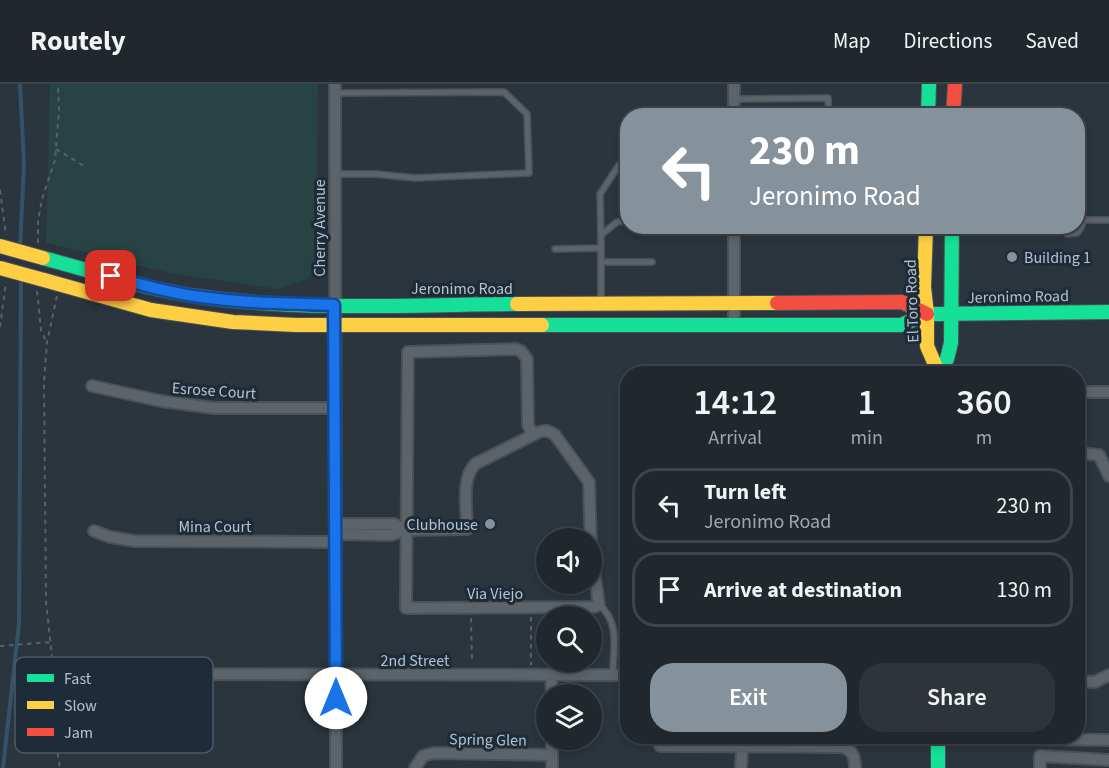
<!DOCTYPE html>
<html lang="en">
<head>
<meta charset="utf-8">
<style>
  :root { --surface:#20282e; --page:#2d343a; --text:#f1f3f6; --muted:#a2a6aa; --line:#3d444a; --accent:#85919b }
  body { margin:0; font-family:"Source Sans 3",sans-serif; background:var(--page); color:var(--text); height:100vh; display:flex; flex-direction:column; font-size:22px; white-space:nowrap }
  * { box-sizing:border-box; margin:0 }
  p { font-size:20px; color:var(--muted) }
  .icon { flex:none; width:33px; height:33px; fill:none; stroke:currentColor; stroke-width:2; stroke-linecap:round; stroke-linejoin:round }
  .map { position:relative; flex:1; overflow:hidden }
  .panel { position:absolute; left:620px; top:282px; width:465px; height:378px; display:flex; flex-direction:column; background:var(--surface); border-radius:24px; box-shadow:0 3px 9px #0003,0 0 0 2px var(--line) }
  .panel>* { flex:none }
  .banner { position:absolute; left:620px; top:24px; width:465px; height:126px; border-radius:24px; box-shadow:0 3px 9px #0003,0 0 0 2px var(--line); background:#85919b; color:#fff; overflow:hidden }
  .tools { position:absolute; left:536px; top:444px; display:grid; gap:12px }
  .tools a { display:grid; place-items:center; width:66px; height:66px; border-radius:50%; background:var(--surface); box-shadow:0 3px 9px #0003,0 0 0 2px var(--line); font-size:30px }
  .pin { position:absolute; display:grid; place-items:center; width:51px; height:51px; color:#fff; margin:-26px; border-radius:12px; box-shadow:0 3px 9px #0006 }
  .me { position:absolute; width:66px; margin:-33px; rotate:0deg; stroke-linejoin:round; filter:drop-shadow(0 0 4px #0008) }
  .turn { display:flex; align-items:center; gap:21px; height:126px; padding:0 30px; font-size:27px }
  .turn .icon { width:78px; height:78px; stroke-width:2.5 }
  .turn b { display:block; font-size:42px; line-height:51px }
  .eta { display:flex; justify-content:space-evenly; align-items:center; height:102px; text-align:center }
  .eta b { font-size:36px; font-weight:600; line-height:42px }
  .button { display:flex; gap:12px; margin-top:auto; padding:12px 30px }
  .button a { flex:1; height:69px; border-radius:24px; background:var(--accent); color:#fff; font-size:24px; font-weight:600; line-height:69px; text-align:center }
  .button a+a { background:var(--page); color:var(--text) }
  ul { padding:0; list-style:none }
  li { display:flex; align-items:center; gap:18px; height:75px; margin:0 12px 9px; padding:0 18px; border:3px solid var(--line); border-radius:24px }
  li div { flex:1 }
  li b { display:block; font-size:22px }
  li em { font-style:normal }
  header { display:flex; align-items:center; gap:36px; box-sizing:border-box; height:84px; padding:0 30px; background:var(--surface); border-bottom:2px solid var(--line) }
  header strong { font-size:28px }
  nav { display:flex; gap:33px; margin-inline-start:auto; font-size:21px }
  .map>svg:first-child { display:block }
  .green { fill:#274343 }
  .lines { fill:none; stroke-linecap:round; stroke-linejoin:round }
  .stream { stroke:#355268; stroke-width:4 }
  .lane-casing { stroke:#4a5157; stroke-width:8 }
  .street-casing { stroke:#4a5157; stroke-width:14 }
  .fast-casing { stroke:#4a5157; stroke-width:16 }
  .slow-casing { stroke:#4a5157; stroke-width:16 }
  .jam-casing { stroke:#4a5157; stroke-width:16 }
  .path { stroke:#5a6267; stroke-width:2; stroke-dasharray:4.5 4.5; stroke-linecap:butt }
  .lane { stroke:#5c6369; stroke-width:5 }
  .street { stroke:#5c6369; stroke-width:10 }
  .fast { stroke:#16e098; stroke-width:14 }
  .slow { stroke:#ffcf43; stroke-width:14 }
  .jam { stroke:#f24e42; stroke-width:14 }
  .slow-bridge-casing { stroke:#4a5157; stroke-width:16; stroke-linecap:butt }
  .slow-bridge { stroke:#ffcf43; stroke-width:14 }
  .route-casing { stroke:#114b97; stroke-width:15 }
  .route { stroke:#1a73e8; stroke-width:10 }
  .poi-dot { fill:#85919b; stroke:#1d2c38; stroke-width:2 }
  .labels { text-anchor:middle; stroke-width:6; stroke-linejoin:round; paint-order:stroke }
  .street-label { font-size:16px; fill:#b6c2cd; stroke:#1d2c38 }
  .poi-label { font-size:16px; fill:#b6c2cd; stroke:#1d2c38; text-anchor:start }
  .key { fill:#1d2c38; stroke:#4b5965; stroke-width:1.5 }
  .key-label { font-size:16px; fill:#b6c2cd }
</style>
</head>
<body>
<header>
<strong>Routely</strong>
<nav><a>Map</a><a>Directions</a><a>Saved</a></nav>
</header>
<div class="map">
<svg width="1109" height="684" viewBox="0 0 1109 684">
  <rect width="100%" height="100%" fill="#2b353d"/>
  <path class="green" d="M50 0H318L316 181 308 195 278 205 174 190 46 159Z"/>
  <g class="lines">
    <path class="stream" d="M20 0 24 80 20 165
      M3 684 19 540 21 194"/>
    <defs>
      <path id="lane" d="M734 15 828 14 829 32
        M335 90H376L415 94 529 89 527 30 504 8 335 9
        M1083 136H1109
        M1058 142 1067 150 1077 149C1084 142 1085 133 1077 127
        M601 151 600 110 619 81H627
        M555 165 600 164
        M601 178H652
        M601 218V151L617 138 627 137
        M599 521C621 538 613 567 613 591
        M624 533H627"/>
      <path id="street" d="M335 0 336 684
        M734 32V0
        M734 142V240
        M92 302 161 317 213 324H336
        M1077 308H1108
        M1077 369 1099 371 1109 392
        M336 440H394L405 446
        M94 447 110 453 135 457 336 458
        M336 450 391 451 405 446 467 445C467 425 461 395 475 380L533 351C542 346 546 345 555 351L589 398 591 466 599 521 594 523 406 524 408 268 516 265 521 267 527 275 528 341 533 351
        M96 590 627 591
        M551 591 552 610
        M1077 597 1095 598 1109 591
        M1030 652V655L1109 656
        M552 656V684
        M660 662 841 663C853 665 855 673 855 684
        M415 684 423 672 434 669 552 671
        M741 684 743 652
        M1040 684V672L1109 676"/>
      <path id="fast" d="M928 32 929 0
        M43 174C96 188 148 206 202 213 306 227 413 221 517 220
        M542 241H901L927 230 1109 228
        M939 288 947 275 951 259 952 142
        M938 652V684"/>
      <path id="slow" d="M926 142 924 203 927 230V262L939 290
        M44 196 151 226 233 238 296 241H542
        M517 220 777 219"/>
      <path id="jam" d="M953 32 955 0
        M777 219 902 218 927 230"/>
    </defs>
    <use href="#lane" class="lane-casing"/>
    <use href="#street" class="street-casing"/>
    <use href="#fast" class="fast-casing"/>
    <use href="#slow" class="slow-casing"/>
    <use href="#jam" class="jam-casing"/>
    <path class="path" d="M56 65 84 82
      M0 106 6 151
      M38 159V137L42 115 55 76 59 27 58 0
      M37 207 41 246 46 257
      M57 212 47 258 44 297 46 518 53 582V641L60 684
      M0 243 6 198
      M531 533V581
      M471 534 472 579
      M0 562 51 558
      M54 640 81 617 92 598"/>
    <use href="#lane" class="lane"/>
    <use href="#street" class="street"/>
    <use href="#fast" class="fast"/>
    <use href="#slow" class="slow"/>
    <use href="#jam" class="jam"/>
    <defs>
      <path id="slow-bridge" d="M0 162 43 174
        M0 184 44 196"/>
    </defs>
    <use href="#slow-bridge" class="slow-bridge-casing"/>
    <use href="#slow-bridge" class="slow-bridge"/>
  </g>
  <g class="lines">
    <defs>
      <path id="route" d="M111 192C141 201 170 209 201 213 245 219 290 220 334 221L336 614"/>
    </defs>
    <use href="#route" class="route-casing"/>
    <use href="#route" class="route"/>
  </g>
  <g class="poi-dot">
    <circle cx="1012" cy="173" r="6"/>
    <circle cx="490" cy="440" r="6"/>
  </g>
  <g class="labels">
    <g class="street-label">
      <text transform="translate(319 144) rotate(-90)" y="6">Cherry Avenue</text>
      <text x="462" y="210">Jeronimo Road</text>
      <text transform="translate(1018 212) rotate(-1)" y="6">Jeronimo Road</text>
      <text transform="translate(911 217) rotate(-92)" y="6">El Toro Road</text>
      <text transform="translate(214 306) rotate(4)" y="6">Esrose Court</text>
      <text x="215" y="448">Mina Court</text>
      <text x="495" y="515">Via Viejo</text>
      <text x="415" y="582">2nd Street</text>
      <text transform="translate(488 655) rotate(1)" y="6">Spring Glen</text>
    </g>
    <g class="poi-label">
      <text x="1024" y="179">Building 1</text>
      <text x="478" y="446" text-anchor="end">Clubhouse</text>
    </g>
  </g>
  <rect x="15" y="573" width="198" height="96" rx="9" class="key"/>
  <rect x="27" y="590" width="27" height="8" fill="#16e098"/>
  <rect x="27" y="617" width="27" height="8" fill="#ffcf43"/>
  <rect x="27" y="644" width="27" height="8" fill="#f24e42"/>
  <g class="key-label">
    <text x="64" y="600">Fast</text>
    <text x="64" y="627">Slow</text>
    <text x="64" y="654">Jam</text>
  </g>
</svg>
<div class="tools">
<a><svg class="icon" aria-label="sound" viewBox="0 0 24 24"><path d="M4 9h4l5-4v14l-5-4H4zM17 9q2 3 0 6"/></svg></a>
<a><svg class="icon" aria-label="search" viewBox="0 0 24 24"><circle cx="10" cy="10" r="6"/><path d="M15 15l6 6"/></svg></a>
<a><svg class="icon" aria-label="layers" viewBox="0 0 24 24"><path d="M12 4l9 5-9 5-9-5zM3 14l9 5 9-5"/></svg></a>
</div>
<div class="pin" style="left:111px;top:192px;background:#d93025"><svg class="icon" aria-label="arrive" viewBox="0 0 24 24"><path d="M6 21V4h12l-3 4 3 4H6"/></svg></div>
<svg class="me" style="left:336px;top:614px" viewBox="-20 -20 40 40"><circle r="19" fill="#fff"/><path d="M0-13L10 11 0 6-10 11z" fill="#1a73e8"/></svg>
<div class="banner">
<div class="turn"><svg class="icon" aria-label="left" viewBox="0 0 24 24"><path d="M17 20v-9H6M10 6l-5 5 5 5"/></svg><div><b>230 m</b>Jeronimo Road</div></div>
</div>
<section class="panel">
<div class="eta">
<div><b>14:12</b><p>Arrival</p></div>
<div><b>1</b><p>min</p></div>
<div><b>360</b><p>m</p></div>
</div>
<ul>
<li><svg class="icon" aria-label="left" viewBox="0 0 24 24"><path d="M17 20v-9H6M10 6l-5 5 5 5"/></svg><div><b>Turn left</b><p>Jeronimo Road</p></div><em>230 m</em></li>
<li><svg class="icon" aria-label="arrive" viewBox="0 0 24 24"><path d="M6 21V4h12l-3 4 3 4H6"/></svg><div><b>Arrive at destination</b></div><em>130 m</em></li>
</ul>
<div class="button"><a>Exit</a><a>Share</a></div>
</section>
</div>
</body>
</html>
